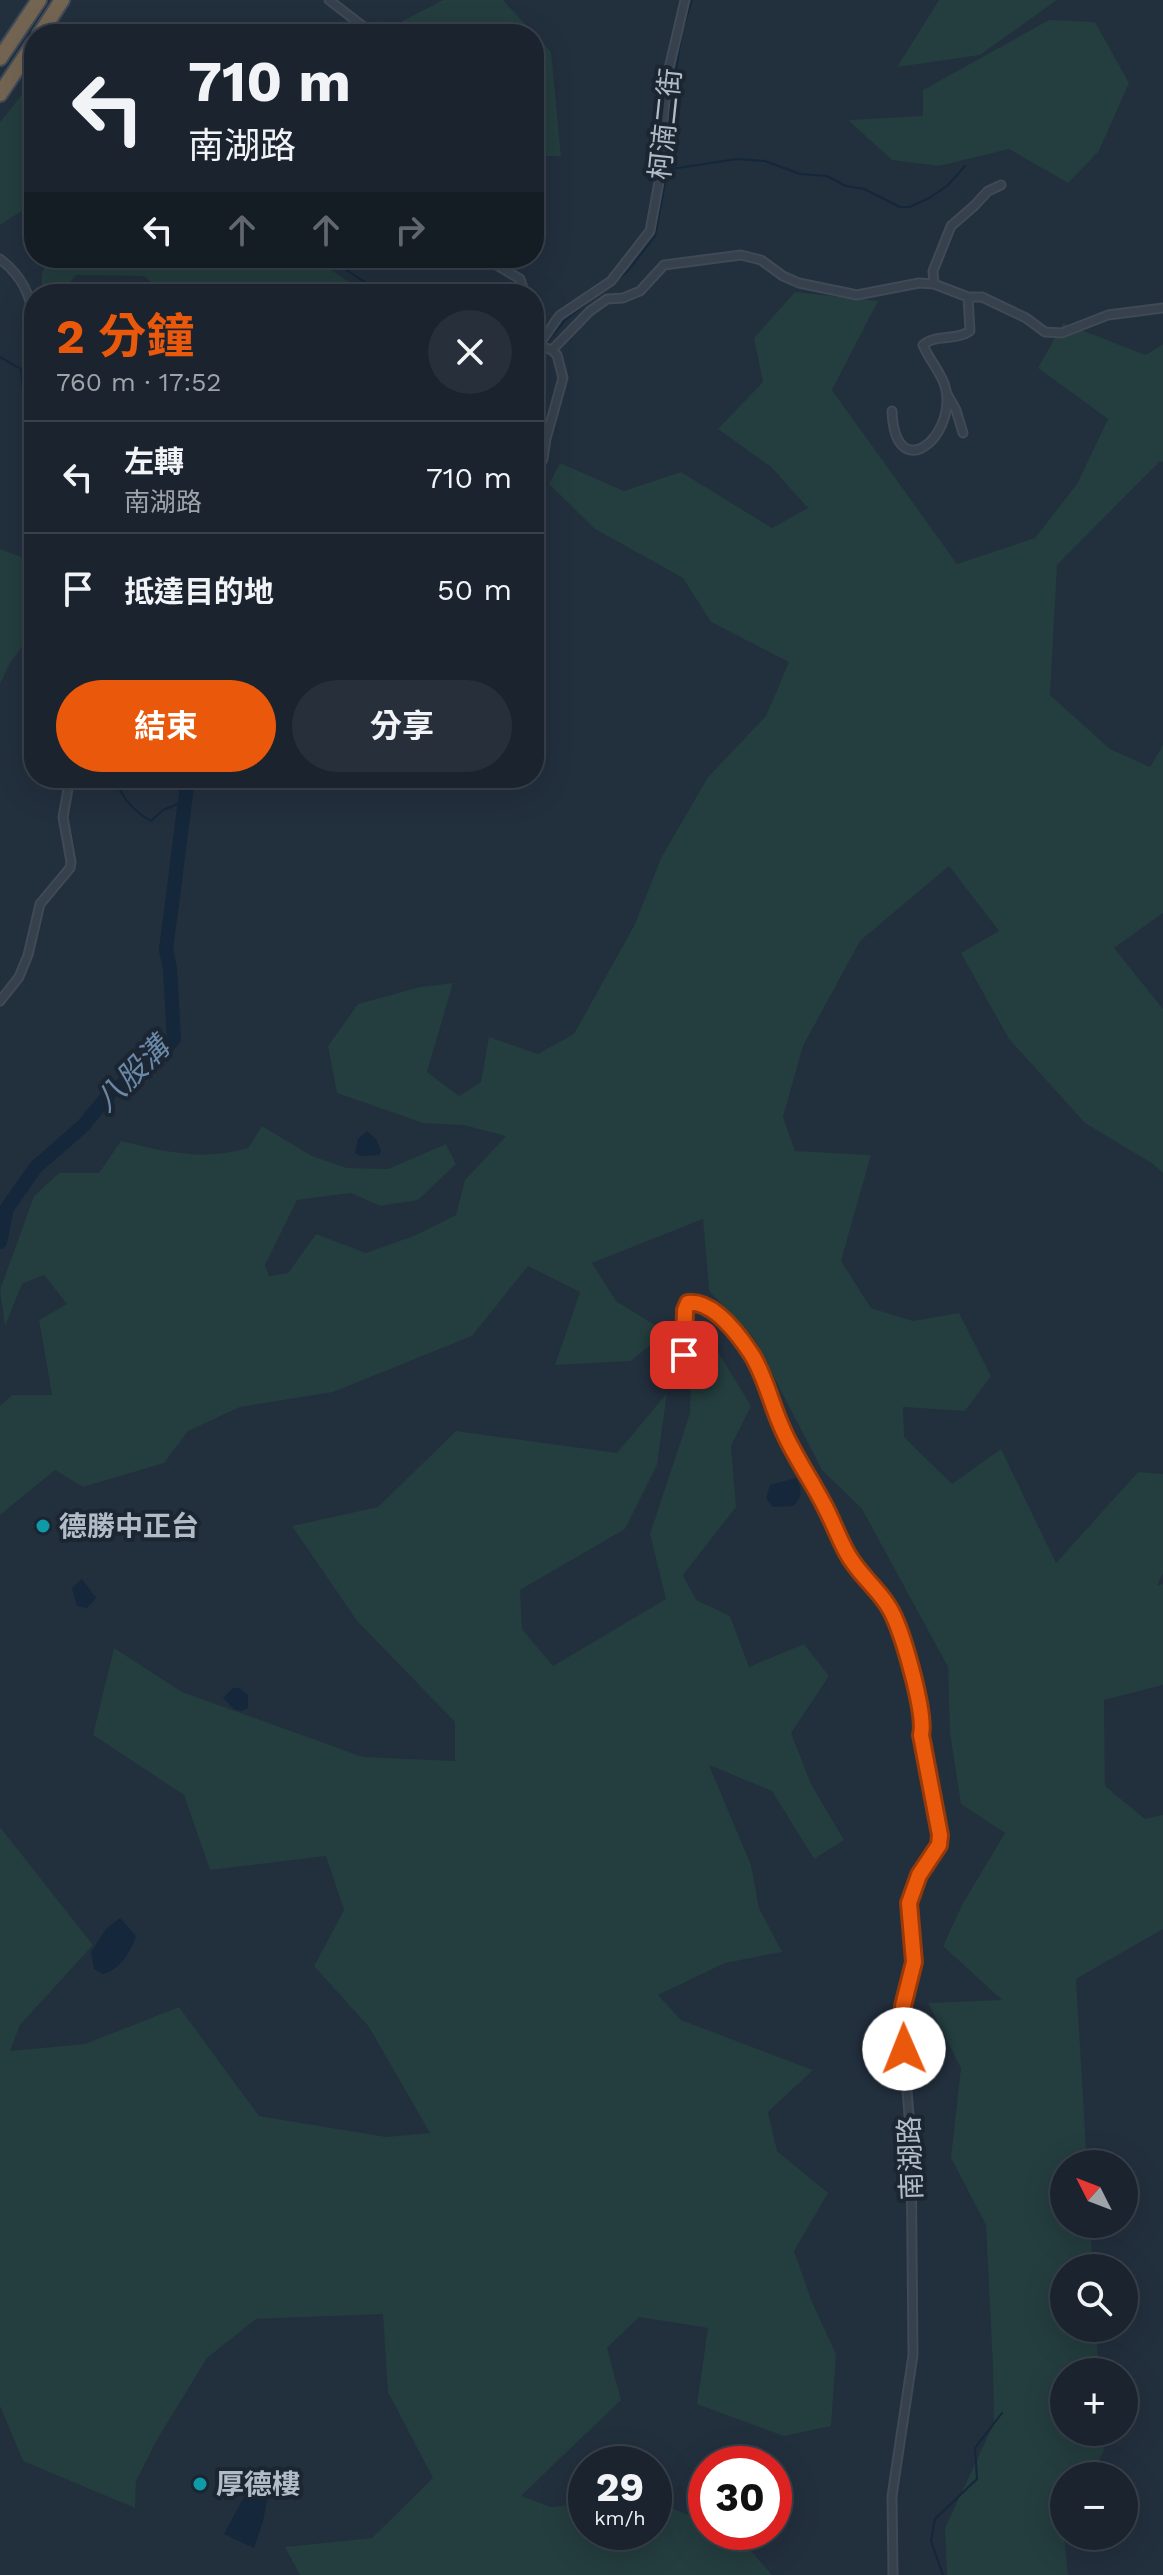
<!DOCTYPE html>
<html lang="zh-TW">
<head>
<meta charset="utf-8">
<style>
  :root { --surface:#1a232e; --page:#272f3a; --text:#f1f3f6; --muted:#9fa4aa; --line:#38404a; --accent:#ea580c }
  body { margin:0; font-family:"Work Sans","Noto Sans TC",sans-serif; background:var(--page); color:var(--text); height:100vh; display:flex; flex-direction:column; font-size:30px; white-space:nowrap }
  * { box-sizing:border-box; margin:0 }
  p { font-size:26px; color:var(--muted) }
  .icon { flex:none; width:44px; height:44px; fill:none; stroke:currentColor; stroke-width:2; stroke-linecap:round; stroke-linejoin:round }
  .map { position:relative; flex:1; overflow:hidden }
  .drawer { position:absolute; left:24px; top:284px; width:520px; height:504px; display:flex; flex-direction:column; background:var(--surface); border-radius:32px; box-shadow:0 8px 32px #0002,0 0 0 2px var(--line) }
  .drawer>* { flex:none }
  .banner { position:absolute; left:24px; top:24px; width:520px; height:244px; border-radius:32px; box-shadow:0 8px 32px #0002,0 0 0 2px var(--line); background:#1a232e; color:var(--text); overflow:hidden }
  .needle { width:52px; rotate:312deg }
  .fabs { position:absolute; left:1050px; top:2150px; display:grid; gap:16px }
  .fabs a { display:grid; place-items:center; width:88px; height:88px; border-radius:50%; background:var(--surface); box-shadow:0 8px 32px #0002,0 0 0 2px var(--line); font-size:40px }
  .speed { position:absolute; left:568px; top:2446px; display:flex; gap:16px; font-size:40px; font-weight:700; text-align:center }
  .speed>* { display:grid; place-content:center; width:104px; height:104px; border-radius:50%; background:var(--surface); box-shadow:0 8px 32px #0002,0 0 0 2px var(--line); line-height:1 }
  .speed small { font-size:20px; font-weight:400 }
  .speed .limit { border:12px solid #d22; background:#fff; color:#111 }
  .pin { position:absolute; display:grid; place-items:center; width:68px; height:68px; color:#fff; margin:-34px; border-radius:16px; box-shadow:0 4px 12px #0006 }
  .me { position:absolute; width:88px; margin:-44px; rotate:359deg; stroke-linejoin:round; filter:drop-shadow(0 0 6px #0008) }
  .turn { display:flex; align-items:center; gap:28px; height:168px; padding:0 32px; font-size:36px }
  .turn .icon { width:104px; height:104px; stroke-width:2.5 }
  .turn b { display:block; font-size:56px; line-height:68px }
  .lanes { display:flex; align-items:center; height:76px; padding:0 32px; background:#0003; justify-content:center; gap:40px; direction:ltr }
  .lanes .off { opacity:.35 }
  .round { display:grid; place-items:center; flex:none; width:84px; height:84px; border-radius:42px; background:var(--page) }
  .overview { display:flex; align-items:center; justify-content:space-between; height:136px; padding:0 32px }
  h1 { font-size:48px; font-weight:700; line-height:60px; color:var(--accent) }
  .action { display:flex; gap:16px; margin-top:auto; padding:16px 32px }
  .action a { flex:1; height:92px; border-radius:48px; background:var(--accent); color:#fff; font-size:32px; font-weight:700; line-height:92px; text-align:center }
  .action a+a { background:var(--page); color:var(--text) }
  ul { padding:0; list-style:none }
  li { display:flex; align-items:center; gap:24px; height:112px; padding:0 32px; border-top:2px solid var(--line) }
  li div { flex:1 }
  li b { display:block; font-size:30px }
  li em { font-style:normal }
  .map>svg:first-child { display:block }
  .green { fill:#243d3e }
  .water { fill:#15273b }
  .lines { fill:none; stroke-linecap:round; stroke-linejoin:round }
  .stream { stroke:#15273b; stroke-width:2 }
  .river { stroke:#15273b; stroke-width:14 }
  .street-casing { stroke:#3f4a56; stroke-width:11 }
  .highway-casing { stroke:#414c58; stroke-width:18 }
  .street { stroke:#36414d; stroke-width:7 }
  .highway { stroke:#746553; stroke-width:14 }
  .route-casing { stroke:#983908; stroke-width:20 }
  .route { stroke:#ea580c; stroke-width:14 }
  .culture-dot { fill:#0f9aa8; stroke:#1b2632; stroke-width:3 }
  .labels { text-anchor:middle; stroke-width:8; stroke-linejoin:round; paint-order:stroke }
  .street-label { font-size:28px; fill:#b2bcc9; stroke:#1b2632 }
  .poi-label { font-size:28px; font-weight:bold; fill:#b2bcc9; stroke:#1b2632; text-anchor:start }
  .water-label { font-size:30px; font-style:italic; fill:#6a89a9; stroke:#1b2632 }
</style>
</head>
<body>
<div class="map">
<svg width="1163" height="2575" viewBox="0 0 1163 2575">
  <rect width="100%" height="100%" fill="#222f3d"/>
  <path class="green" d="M443 0H503L551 52 561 156H534V34H385L378 21 395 25Z
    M939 0H1057L980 55 897 67Z
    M1049 20 1095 22 1129 83 1099 151 1068 183 1009 149 939 166 892 160 848 120 923 116V90Z
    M34 80V203L0 225V122Z
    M49 258H314L366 294H275L251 284 245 294H165L144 276 76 275 60 294H42V273Z
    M795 292 878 301 832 390 957 564 1035 538 1077 484 1108 419 1038 368 1063 323 1146 355 1163 344V462L1160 461 1057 565 1050 695 1110 749 1150 767 1163 745V913L1114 948 1163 1009V1173L1153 1164 1085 1123 1009 1039 961 953 999 931 949 866 860 941 803 1046 783 1117 795 1151 871 1155 841 1261 871 1308 913 1321 959 1313 991 1376 965 1411 903 1407 904 1437 952 1484 1001 1449 1056 1563 1138 1472 1163 1474V1573L1157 1586 1163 1584V1685L1104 1700 1105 1786 1145 1819 1163 1815V1929L1076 1979 1087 2164H1064V2224H1090L1093 2268H1064V2328H1096L1099 2372H1064V2432H1103L1104 2450 1091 2476H1064V2536L1068 2575H947L945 2528 994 2423 993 2368 986 2225 951 2158 961 2068 928 2003 1002 2000 943 1946 963 1903 1005 1833 961 1804 950 1733 948 1667 862 1509 822 1470 753 1337 709 1291 703 1219 592 1263 616 1301 666 1332 631 1361 555 1365 580 1292 528 1266 472 1336 333 1392 240 1407 188 1431 164 1463 83 1487 55 1470 0 1515V1406L12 1395H52L39 1320 67 1304 44 1275 22 1284 5 1326 0 1290 34 1196 59 1173H99L121 1141C166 1152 203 1161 248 1148L262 1126 312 1156 347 1168 388 1169 446 1144 456 1164 418 1200 380 1206 351 1193 297 1200 265 1265 269 1276 288 1273 316 1234 366 1253 416 1235 456 1215 465 1180 506 1136 463 1125 423 1123 337 1093 328 1046 358 1004 420 987 453 983 427 1072 459 1096 481 1082 489 1037 538 1054 574 1034 635 924 661 858 708 777 766 716 789 662 711 622 683 578 595 529 549 484 560 463 624 491 681 472 772 528 808 508 771 467 718 429 763 382 754 338Z
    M0 549 24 558 34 568V630L10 663 0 684Z
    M701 1324 751 1406 731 1446 736 1507 683 1575 696 1600 730 1616 749 1667 804 1644 829 1676 791 1733 811 1784 844 1840 814 1859 772 1791 709 1765 751 1865 759 1908 782 1952 725 1963 658 1995 681 2020 813 2070 768 2112 777 2151 828 2193 794 2251 812 2302 836 2354 831 2426 784 2436 697 2404 708 2328 639 2317 607 2348 621 2400 521 2496 551 2507 586 2503V2532H654V2500L706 2523V2532C742 2532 749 2550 772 2575H300L285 2547 372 2538 433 2478 388 2392 383 2314 256 2319 207 2358 158 2438 136 2481 135 2508 23 2461 0 2406V1827L93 1945 20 2025 10 2051 85 2044 179 2007 259 2116 386 2137 430 2133 369 2027 314 1966 344 1910 326 1856 210 1870 184 1795 93 1735 114 1648 182 1692 363 1757 455 1761V1722L357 1621 292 1526 378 1507 456 1431 617 1453 667 1393 657 1465 625 1529 520 1590 522 1629 553 1666 666 1599 650 1534 690 1413 691 1369Z"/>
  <path class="water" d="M367 1131 376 1139 381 1151 379 1155 360 1156 355 1153 358 1139Z
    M796 1478C802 1490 803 1496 793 1506L773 1507 766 1498 770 1485Z
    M82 1579 96 1598 87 1608 77 1606 72 1588Z
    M233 1688H239L248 1695V1708L241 1711 234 1709 223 1698Z
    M120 1918 136 1936C131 1952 119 1970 103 1974L94 1969 91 1952 106 1929Z
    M261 2474 271 2477 263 2521 254 2548 224 2534 246 2493Z"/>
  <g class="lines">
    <path class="stream" d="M668 144 667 129 682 31 692 0
      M671 169 737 159 765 161 800 174 827 176 846 186 864 189 900 207H910L931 197 948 185 965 166
      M328 258 383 294
      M614 282 628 271 655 236 669 162
      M534 352 537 354 565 320 606 288
      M0 357 21 369 23 390 34 409
      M115 778C122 798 132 810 151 821L163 810 185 801
      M943 2575 931 2541 935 2519 977 2479 975 2448 1002 2413"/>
    <path class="river" d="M0 1242 7 1208 36 1167 83 1126 111 1092 153 1063 174 1039 170 969 166 950 188 778"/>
    <defs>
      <path id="street" d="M329 0 373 34
        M485 258 520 279 525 294
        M0 259C22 276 31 295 34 322
        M934 284 933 271 951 226 974 206 988 191 1001 185
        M539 345 559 316 611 281 650 231 659 182 666 163 663 126 667 77 685 0
        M552 350 590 311 607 299 623 298 640 291 664 265 741 255 761 260 783 276 799 283 857 295 919 283 934 284 968 297H982L1026 318 1045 332 1062 333 1108 315 1163 308
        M947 394 956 410 963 433
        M892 411C895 486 955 439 946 390 943 374 929 360 923 345 935 334 956 341 970 331L968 297
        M534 476 543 459 546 439 563 378 557 355 552 350 537 345
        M0 1001 19 977 28 955 40 904 70 868 71 862 63 817 70 778
        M684 1355 685 1310 688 1303H699L709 1308 738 1336 751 1354 764 1379 782 1429 835 1524 847 1553 894 1616 916 1694 922 1723 921 1740 940 1835C939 1860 914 1876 910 1902 907 1921 916 1939 915 1958 913 1981 904 2002 902 2026L911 2141 913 2355 892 2496 893 2575"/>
      <path id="highway" d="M40 34 62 0
        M0 58 39 0
        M0 94 34 43"/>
    </defs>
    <use href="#street" class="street-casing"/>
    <use href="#highway" class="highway-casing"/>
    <use href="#street" class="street"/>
    <use href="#highway" class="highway"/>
  </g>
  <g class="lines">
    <defs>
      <path id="route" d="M684 1355 685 1310 688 1303C713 1300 739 1335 752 1355 766 1378 771 1404 782 1428 793 1454 810 1478 823 1503 832 1519 838 1537 847 1553 859 1576 884 1593 894 1617 904 1639 926 1714 921 1735L940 1835 939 1845 919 1875 909 1903 914 1962 903 2006 904 2049"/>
    </defs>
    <use href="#route" class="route-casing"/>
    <use href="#route" class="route"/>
  </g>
  <g class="culture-dot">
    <circle cx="43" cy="1526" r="8"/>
    <circle cx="200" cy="2484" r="8"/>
  </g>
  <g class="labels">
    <g class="street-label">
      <text transform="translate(665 124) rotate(-84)" y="10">柯湳二街</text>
      <text transform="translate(910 2158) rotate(-92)" y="10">南湖路</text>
    </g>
    <g class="poi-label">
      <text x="59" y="1536">德勝中正台</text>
      <text x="216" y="2494">厚德樓</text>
    </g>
    <g class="water-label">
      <text transform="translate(132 1074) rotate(-45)" y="10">八股溝</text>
    </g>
  </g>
</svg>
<div class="fabs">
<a><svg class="needle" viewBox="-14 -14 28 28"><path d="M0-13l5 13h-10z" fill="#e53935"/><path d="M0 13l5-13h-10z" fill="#9fa4aa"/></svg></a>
<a><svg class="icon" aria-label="search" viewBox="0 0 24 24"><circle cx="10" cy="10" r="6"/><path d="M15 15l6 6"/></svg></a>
<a>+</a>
<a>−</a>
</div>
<div class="speed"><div>29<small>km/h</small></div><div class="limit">30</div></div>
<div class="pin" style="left:684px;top:1355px;background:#d93025"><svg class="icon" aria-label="arrive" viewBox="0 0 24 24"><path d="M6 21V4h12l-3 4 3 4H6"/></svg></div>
<svg class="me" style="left:904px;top:2049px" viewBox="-20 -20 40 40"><circle r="19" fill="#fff"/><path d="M0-13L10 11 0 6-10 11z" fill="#ea580c"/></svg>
<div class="banner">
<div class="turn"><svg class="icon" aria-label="left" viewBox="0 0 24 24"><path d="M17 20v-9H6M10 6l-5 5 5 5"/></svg><div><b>710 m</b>南湖路</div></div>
<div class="lanes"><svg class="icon" aria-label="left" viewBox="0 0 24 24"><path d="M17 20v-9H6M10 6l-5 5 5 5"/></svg><svg class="icon off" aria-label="ahead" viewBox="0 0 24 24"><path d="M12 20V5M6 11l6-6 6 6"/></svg><svg class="icon off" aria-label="ahead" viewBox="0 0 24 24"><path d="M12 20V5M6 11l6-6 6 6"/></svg><svg class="icon off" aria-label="right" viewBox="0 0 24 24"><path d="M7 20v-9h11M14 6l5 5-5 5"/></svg></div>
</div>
<section class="drawer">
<div class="overview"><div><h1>2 分鐘</h1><p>760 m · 17:52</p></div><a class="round"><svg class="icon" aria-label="close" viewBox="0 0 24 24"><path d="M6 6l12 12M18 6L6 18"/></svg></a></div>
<ul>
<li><svg class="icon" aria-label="left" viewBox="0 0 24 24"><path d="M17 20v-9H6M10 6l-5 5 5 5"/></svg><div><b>左轉</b><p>南湖路</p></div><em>710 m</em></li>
<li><svg class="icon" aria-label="arrive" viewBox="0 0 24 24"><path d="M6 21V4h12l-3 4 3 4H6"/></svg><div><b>抵達目的地</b></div><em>50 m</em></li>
</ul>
<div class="action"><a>結束</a><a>分享</a></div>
</section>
</div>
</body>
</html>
